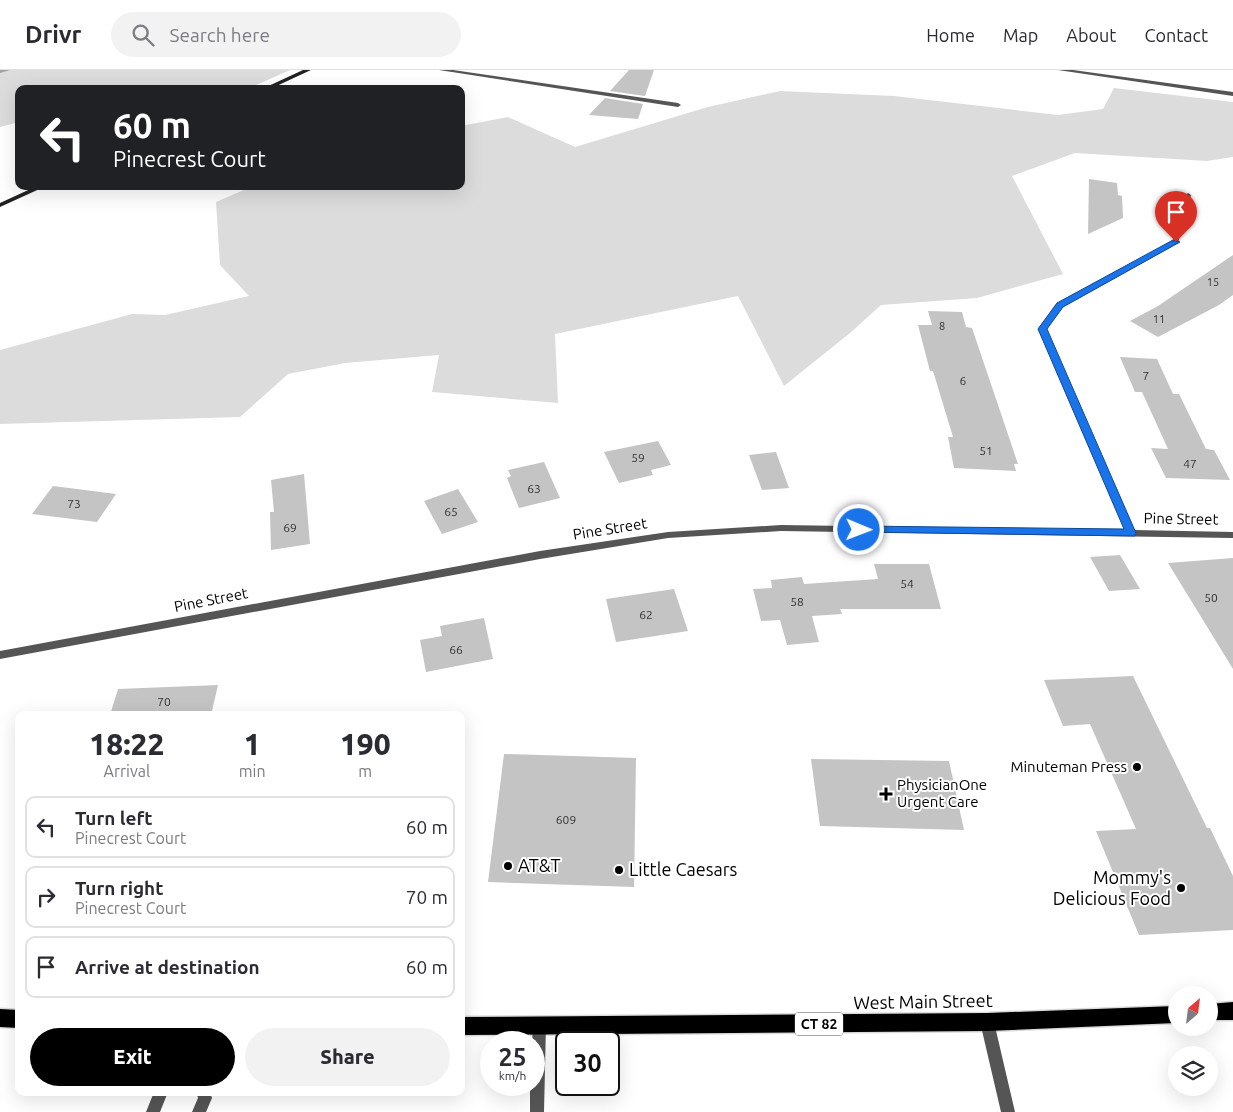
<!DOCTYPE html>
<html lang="en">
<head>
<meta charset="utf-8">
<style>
  :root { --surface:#fff; --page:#f2f2f3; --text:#2b2b33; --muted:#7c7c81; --line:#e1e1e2; --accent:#000 }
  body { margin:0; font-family:Ubuntu,sans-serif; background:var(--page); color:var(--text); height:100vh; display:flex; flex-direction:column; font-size:19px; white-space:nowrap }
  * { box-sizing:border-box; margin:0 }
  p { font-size:16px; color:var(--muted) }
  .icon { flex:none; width:28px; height:28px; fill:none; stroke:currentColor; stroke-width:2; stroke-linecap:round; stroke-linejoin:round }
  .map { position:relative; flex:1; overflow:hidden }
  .panel { position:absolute; left:15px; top:641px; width:450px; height:385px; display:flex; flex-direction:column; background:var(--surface); border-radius:10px; box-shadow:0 5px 20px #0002 }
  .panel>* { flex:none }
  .hud { position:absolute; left:15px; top:15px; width:450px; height:105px; border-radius:10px; box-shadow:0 5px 20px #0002; background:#202124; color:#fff; overflow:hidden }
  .needle { width:32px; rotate:28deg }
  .controls { position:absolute; left:1168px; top:916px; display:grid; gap:10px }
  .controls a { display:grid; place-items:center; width:50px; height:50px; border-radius:50%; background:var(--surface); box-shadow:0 5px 20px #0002; font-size:25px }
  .speed { position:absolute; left:480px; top:961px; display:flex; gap:10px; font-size:25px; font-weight:700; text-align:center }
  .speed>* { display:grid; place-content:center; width:65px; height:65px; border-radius:50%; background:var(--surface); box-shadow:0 5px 20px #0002; line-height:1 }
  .speed small { font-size:12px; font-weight:400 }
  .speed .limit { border:2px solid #111; border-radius:8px; background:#fff; color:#111 }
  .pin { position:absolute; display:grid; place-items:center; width:42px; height:42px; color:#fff; margin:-51px -21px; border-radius:50% 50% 50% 0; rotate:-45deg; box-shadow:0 0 5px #0007 }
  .pin .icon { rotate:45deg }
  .me { position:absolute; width:55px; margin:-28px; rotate:91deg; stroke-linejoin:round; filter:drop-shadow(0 0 4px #0008) }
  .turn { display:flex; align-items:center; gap:18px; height:105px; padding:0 15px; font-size:22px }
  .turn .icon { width:65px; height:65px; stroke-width:2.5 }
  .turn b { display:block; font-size:35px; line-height:42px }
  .eta { display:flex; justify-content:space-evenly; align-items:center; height:85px; text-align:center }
  .eta b { font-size:30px; font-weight:800; line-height:35px }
  .action { display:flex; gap:10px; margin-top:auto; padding:10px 15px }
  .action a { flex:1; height:58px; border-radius:30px; background:var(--accent); color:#fff; font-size:20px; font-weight:800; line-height:58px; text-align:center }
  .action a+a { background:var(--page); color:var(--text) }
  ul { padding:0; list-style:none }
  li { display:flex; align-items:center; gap:15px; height:62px; margin:0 10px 8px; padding:0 5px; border:2px solid var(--line); border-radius:10px }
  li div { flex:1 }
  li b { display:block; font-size:19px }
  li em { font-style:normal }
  header { display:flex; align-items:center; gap:30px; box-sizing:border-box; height:70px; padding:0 25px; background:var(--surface); border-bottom:1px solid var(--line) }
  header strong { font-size:24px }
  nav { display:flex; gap:28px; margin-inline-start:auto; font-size:18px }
  .search { width:350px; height:45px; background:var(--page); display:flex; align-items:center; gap:12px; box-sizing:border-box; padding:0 18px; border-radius:28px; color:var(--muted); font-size:19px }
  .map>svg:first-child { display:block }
  .green { fill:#dcdcdc }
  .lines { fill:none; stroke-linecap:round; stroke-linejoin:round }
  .stream { fill:#a3a3a3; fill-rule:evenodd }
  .building { fill:#c4c4c4 }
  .primary-casing { stroke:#dbdbdb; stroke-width:3 }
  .lane { fill:#555; fill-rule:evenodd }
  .street { fill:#555; fill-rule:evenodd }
  .secondary { fill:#222; fill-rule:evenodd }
  .primary { fill:#000; fill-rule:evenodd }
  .route { fill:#1a73e8; stroke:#114b97 }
  .poi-dot { fill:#000; stroke:#fff; stroke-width:2 }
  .labels { text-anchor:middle; stroke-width:4; stroke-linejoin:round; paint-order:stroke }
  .far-number-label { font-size:11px; fill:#313131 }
  .number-label { font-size:12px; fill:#313131 }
  .shield { fill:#fff; stroke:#4c4c4c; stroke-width:1 }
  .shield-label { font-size:14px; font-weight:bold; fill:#000 }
  .street-label { font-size:15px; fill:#000; stroke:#fff }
  .poi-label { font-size:15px; fill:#000; stroke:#fff; text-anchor:end }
  .near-poi-label { font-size:18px; fill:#000; stroke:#fff; text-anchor:start }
  .near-street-label { font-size:18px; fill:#000; stroke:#fff }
</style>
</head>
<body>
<header>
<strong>Drivr</strong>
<div class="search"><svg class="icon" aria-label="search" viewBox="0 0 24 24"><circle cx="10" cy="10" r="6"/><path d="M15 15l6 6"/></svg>Search here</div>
<nav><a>Home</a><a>Map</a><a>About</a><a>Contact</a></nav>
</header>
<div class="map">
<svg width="1233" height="1042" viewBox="0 0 1233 1042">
  <rect width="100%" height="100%" fill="#fff"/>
  <path class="green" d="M0 0H290L247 19H19V52L0 57Z
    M1114 18 1233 32V87L1207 91 1075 83 1012 106 1063 204 977 228 881 235 850 263 784 316 738 226 555 264 558 333 432 322 439 285 345 293 288 304 240 347 0 354V280L132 244 165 245 249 226 220 195 216 132 253 116H461V56L508 47 575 77 708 37 780 21 894 26 1058 45 1103 39Z"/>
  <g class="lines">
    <path class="stream" d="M0 0H10L0 3Z"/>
  </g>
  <path class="building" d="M629 0H654L645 26 610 21Z
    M605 28 643 34 638 49 589 45Z
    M1089 109 1117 113 1118 125 1122 126 1123 148 1088 164Z
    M1233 185V225L1219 235 1158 267 1130 251 1158 236Z
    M928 241 962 242 966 257 972 258 1018 394H1014L1016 401 954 398 948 367H953L933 301H930L918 255H932Z
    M1120 287 1157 289 1173 324H1179L1206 379 1214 380 1230 410 1166 408 1151 378 1168 379 1142 322H1135Z
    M658 371 671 395 651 400 653 405 619 413 604 382Z
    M776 382 789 418 762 420 749 385Z
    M544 392 560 428 519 438 507 408 511 406 508 400Z
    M304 404 310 474 271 480 270 442H274L271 410Z
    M53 416 116 424 97 452 32 444Z
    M458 419 478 452 442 464 424 431Z
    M1120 485 1140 519 1109 521 1090 487Z
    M1233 488V599L1168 493Z
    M874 494H929L941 539H840L842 544 812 546 819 572 787 575 780 550 761 551 753 519 772 518 771 510 802 507 804 514 878 509Z
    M674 519 688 561 616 572 606 529Z
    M484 548 493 589 426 602 420 570 442 566 440 556Z
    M1133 606 1207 758H1210L1233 806V860L1139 865 1096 761 1136 759 1090 654 1063 656 1044 610Z
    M218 615 211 645H110L118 619Z
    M504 684 636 688 634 817 488 812Z
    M811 689 949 691 964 760 820 756Z"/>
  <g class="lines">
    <defs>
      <path id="primary" d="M1233 932V950H1209V934Z
        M1176 936V953L987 961 461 965V947L987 943Z
        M0 939 19 940V958L0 957Z"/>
    </defs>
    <use href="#primary" class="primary-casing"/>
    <path class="lane" d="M539 948 544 950 546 955 544 1042H530V1015H534L532 955 534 950Z
      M154 1022H168L160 1042H146Z
      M196 1022H210L212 1028 206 1042H192L198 1028Z"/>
    <path class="street" d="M439 0H453L678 33 681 35 678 37Z
      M1058 0H1073L1233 22V26Z
      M1188 123 1191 125 1178 173 1063 237 1046 259 1134 460 1233 462V468L781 461 668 468 540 489 0 589V581L540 481 668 462 781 455 1125 460 1038 259 1057 233 1173 171 1185 125Z
      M987 945 992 947 994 952 1015 1042H1001L980 952 982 947Z"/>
    <path class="secondary" d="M303 0H311L270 19H262Z
      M37 116H46L0 137V133Z"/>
    <use href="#primary" class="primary"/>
  </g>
  <path class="route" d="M1173 170 1180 172 1063 237 1047 259 1136 463 1135 466 855 462 854 460 859 456 1124 459 1038 259 1057 233Z"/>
  <g class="poi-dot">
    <circle cx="1137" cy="697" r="5"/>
    <path d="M883.5 716.5h5v5h5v5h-5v5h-5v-5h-5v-5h5z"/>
    <circle cx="508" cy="796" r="5"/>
    <circle cx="619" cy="800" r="5"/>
    <circle cx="1181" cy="818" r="5"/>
  </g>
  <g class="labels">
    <g class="far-number-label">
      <text x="1213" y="216">15</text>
      <text x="1159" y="253">11</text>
      <text x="942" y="260">8</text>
    </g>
    <g class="number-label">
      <text x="1146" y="310">7</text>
      <text x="963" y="315">6</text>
      <text x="986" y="385">51</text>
      <text x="638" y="392">59</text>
      <text x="1190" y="398">47</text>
      <text x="534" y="423">63</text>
      <text x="74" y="438">73</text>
      <text x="451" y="446">65</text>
      <text x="290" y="462">69</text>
      <text x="907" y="518">54</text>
      <text x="1211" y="532">50</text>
      <text x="797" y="536">58</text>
      <text x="646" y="549">62</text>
      <text x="456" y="584">66</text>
      <text x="164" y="636">70</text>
      <text x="566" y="754">609</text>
    </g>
    <rect class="shield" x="795" y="942.5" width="48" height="23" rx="4"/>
    <g class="shield-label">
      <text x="819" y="959">CT 82</text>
    </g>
    <g class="street-label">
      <text transform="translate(1181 449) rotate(1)" y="5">Pine Street</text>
      <text transform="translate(610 459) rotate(-9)" y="5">Pine Street</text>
      <text transform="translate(211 530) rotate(-11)" y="5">Pine Street</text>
    </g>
    <g class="poi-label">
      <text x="1127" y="702">Minuteman Press</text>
      <text x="897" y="720" text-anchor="start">PhysicianOne<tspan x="897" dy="17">Urgent Care</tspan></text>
    </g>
    <g class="near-poi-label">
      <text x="518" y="802">AT&amp;T</text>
      <text x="629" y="806">Little Caesars</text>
      <text x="1171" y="814" text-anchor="end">Mommy's<tspan x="1171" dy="21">Delicious Food</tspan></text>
    </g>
    <g class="near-street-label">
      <text transform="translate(923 932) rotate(-1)" y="6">West Main Street</text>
    </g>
  </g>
</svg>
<div class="controls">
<a><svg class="needle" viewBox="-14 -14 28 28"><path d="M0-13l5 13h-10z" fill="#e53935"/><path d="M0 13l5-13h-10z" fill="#7c7c81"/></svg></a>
<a><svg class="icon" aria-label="layers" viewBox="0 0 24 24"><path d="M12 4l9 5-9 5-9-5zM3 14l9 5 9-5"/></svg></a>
</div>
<div class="speed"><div>25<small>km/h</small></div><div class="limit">30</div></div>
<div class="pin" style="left:1176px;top:172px;background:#d93025"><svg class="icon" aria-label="arrive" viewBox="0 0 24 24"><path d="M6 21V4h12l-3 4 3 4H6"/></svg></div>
<svg class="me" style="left:859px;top:460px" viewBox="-20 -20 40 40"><circle r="17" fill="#1a73e8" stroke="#fff" stroke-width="3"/><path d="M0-11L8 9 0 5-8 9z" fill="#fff"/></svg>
<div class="hud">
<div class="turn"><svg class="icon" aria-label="left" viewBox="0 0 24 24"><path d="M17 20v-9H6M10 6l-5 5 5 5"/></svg><div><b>60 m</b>Pinecrest Court</div></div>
</div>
<section class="panel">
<div class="eta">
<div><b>18:22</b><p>Arrival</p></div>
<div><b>1</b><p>min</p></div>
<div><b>190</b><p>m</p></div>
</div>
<ul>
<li><svg class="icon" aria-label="left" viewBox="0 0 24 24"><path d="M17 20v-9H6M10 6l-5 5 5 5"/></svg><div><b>Turn left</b><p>Pinecrest Court</p></div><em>60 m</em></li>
<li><svg class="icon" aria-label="right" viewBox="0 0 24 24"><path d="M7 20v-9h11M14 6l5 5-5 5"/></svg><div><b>Turn right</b><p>Pinecrest Court</p></div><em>70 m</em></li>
<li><svg class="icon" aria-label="arrive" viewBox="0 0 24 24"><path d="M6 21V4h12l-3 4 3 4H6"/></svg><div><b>Arrive at destination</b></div><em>60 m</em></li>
</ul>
<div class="action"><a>Exit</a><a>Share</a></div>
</section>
</div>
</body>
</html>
